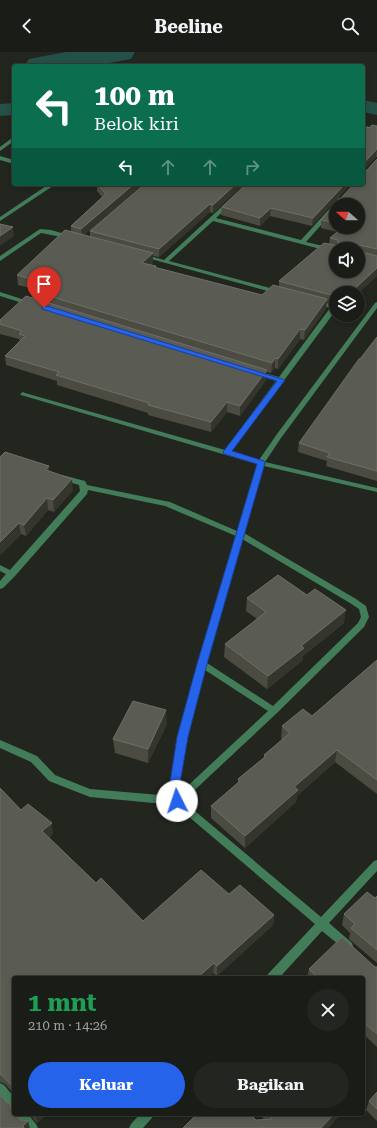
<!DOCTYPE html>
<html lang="id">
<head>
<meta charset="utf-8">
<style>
  :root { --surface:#1a1c17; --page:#232520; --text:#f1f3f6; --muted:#9fa1a1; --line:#383a36; --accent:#2563eb }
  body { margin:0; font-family:"Roboto Serif",serif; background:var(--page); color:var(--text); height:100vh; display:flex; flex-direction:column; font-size:15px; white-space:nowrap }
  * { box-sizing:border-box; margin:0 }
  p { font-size:13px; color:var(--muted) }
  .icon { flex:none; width:22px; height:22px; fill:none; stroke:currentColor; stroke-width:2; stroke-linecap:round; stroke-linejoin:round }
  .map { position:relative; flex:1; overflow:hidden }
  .sheet { position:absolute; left:12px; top:924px; width:353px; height:140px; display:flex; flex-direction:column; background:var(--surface); border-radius:4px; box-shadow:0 2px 6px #0003,0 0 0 1px var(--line) }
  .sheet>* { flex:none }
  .banner { position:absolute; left:12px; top:12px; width:353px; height:122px; border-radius:4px; box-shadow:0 2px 6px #0003,0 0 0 1px var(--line); background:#0b6e4f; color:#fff; overflow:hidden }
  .needle { width:26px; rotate:290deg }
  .fabs { position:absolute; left:329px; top:146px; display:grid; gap:8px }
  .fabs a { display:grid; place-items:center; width:36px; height:36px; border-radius:50%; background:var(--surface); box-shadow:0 2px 6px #0003,0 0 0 1px var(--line); font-size:20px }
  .pin { position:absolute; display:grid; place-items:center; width:34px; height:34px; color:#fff; margin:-41px -17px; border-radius:50% 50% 50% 0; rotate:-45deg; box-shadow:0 0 4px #0007 }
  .pin .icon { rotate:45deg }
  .me { position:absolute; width:44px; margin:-22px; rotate:356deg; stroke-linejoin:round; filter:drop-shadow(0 0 3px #0008) }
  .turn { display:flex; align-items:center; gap:14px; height:84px; padding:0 16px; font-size:18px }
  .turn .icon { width:52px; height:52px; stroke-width:2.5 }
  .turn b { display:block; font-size:28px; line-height:34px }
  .lanes { display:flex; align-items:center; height:38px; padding:0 16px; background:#0003; justify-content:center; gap:20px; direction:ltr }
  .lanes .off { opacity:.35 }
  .round { display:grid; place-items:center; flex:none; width:42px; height:42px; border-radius:21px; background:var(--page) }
  .headline { display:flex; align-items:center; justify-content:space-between; height:68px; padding:0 16px }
  h1 { font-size:24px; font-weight:700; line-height:30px; color:#1e9e55 }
  .cta { display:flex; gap:8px; margin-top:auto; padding:8px 16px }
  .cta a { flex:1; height:46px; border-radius:24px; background:var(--accent); color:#fff; font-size:16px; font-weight:700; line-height:46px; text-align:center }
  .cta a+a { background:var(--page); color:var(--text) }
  header { display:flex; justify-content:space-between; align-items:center; height:52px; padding:0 16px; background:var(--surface); font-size:18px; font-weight:700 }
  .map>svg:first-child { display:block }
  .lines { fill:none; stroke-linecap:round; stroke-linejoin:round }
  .canal { fill:#245048; fill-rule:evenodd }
  .river { fill:#245048; fill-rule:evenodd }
  .street { fill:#437c58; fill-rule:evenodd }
  .wall { fill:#4b4b42; fill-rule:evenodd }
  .shaded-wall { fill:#34362d }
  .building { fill:#5a5b52; stroke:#6e6f67 }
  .route { fill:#2563eb; stroke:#184099 }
</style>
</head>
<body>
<header><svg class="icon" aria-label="back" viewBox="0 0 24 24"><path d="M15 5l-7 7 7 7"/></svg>Beeline<svg class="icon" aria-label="search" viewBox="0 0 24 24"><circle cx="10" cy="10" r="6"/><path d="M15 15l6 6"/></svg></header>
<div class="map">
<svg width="377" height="1076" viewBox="0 0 377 1076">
  <rect width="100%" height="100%" fill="#22261f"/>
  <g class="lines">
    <path class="canal" d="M363 48 377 51V63L363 60Z
      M14 51V63L0 64V52Z"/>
    <path class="river" d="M66 0H135L131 7 93 14H24L29 7Z"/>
    <path class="street" d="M363 74 377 76V78L363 76Z
      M12 86H14V89L0 99V95Z
      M0 104 14 108V112L0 108Z
      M49 132H56L0 169V165Z
      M227 150 232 151 216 166 301 188 334 152H338L339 153H336V156L306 190 336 197V201L213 169 169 209 281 239 282 240 279 242 140 204 143 202 164 208Z
      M40 177 51 178 75 185 72 187 41 181 0 209V204Z
      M0 240 34 251 35 252 32 254 0 244Z
      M317 248 336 254V258L231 400 259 408 277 382 375 251 377 250V256L281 386 265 410 377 436V440L264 414 244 481 356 547 366 554 369 565 364 575 277 661 183 749 321 865 374 809 377 808V819L329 871 352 891 353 894 352 897 348 899 344 897 322 879 279 926H267L268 922 315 872 175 753 90 745 49 729 31 710 0 696V688L37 704 55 723 90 737 171 744 169 737 178 685 236 484 165 454 88 438 87 442 15 524 3 536 0 537V529L6 522 0 519V513L10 518 80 439 79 433 59 427 58 425 62 423 85 429 87 433 170 450 237 479 257 412 21 343 20 342 23 340 25 341 225 398 276 329 255 322 254 321 257 319 279 325 330 256 315 251 314 250ZM242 487 350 551 359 557 361 565 358 571 273 654 207 611ZM205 618 268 659 180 741 179 737 186 685Z
      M0 1031 4 1033 14 1045V1060L10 1058 0 1046Z
      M14 1062H28L36 1072 38 1076H24L16 1066Z
      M140 1062H154L152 1066 143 1076H129L131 1072Z"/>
  </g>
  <path class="wall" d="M377 74V105H376L363 118 364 120 367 118 377 107V224L358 241H336V244H335L330 251 327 250 326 257 304 288 300 287 278 317 275 316 271 321 267 320 266 328 240 364 227 360 211 380 148 363V361L57 333V329L6 313 5 304 20 289 19 287 0 282V268L32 246V239L34 237 18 233 17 223 71 180V174L102 145 97 139V132H144L84 183 90 185V179L244 132 213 161 210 160 159 205 153 204V211L151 213 156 216 262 243 279 234V229L329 192 330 186 337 180 321 176V168L341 146 363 132V75L369 76ZM336 153 358 175H336Z
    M351 132 312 174 270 164 260 174 221 163 222 155Z
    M377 285V429L326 414 327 409 298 400 299 391Z
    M50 420 73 438 54 460 48 458 26 484 21 482 0 503Z
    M307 543 344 571 303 604V608L267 637 224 605 225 592 257 567 246 559 247 546Z
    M377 608V742L335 710 297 744 296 750 245 796 211 766V754L238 731V727L264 706V703L282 688 281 686 282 674 312 664Z
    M167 672 148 711 115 701 113 687Z
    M0 736 21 758 53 781 49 786 96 831 143 869 229 842 274 863 273 873 217 924 213 921 208 926H14V1056L13 1052V1041L5 1032 0 1030Z
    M377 844V911L349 887 350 881 342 873 344 862 375 846Z
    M375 915H377V995L363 982V926H307L309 917Z
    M377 1040V1069L366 1058 369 1049Z
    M30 1062H47L37 1071Z
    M259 1062H341L328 1076H183L265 1068Z"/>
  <path class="shaded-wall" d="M377 97 376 105 363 119V112Z
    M134 132H144L82 185 81 177Z
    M236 132H244L213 161V153Z
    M345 132H351L312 174 313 166Z
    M210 152V160L159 205V197Z
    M271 156 270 164 260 174V166Z
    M13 175 14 184 0 194V184Z
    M359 193 358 201V197H357V194Z
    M153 201V211L143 220 142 211Z
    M377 216V224L358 241H351Z
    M336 236 335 244 330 251 331 243Z
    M327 247 326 257 304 288 305 278Z
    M300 277V287L278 317V307Z
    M275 306V316L271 321 272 311Z
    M267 318 266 328 240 364V354Z
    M227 350V360L211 380V370Z
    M49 414 50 426 46 418Z
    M72 427 73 438 54 460 53 448Z
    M47 446 48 458 26 484 24 473Z
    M19 471 21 482 0 503V490Z
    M346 558 344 571 303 604V608L267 637 268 624 301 594Z
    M166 658 167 672 148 711V697Z
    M337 698 335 710 297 744 296 750 245 796V784L294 735Z
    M52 771 53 781 44 790 42 779Z
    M274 863 273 873 217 924V914Z
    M214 911 213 921 208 926H197Z
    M36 1062H47L37 1071 35 1063Z
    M334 1062H341L328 1076H321Z
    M28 1069 30 1076H23V1074Z"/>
  <path class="building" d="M372 73 377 74V97L363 112V75L369 76Z
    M377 107V197L359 193 357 194 358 197H336V219H358V199L377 204V216L351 240 336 236 331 243 279 229 324 191 338 194V188L330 186 343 175H358V153H336V171L321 168 338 149V147L341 146 354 132H363V114L364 120 367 118Z
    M97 132H134L81 177 71 174 106 142Z
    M145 132H236L213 153 210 152 159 197 90 179Z
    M246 132H345L313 166 271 156 260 166 222 155Z
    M0 172 13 175 0 184Z
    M65 178 153 201 142 211 156 214 154 215 262 243 273 233 327 247 305 278 300 277 278 307 275 306 272 311 32 239 38 232 35 231 38 229 17 223Z
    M26 244 267 318 240 354 227 350 211 370 148 353 149 351 56 323 59 320 5 304 25 284 19 282 22 279 0 272V268Z
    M377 285V419L327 405 330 401 299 391 359 307H360Z
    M5 400 49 414 46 418 72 427 53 448 47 446 24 473 19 471 0 490V405Z
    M278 523 307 543 315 537 346 558 301 594 304 596 268 624 225 592 266 560 247 546Z
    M377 608V728L337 698 294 735 298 738 245 784 211 754 240 729 238 727 266 704 264 703 290 681 282 674 303 657 312 664Z
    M133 649 166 658 148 697 113 687Z
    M0 736 21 758 28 752 52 771 42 779 96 831 101 826 143 869 201 818 229 842 240 833 274 863 217 914 214 911 197 926H14V1052H13V1035L2 1023 0 1022Z
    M367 840 375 846 377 844V898L351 876 355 872 344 862Z
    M342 885 375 915H377V982L363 970V926H318L309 917Z
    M377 1040V1057L369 1049Z
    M0 1043 6 1050 10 1052 12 1058 14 1060V1062H15L20 1068 28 1069 23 1074 24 1076H0Z
    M197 1062H250L256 1068 272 1067 269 1062H334L321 1076H183Z"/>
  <path class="route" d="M42 254H47L285 328 232 399 264 409 265 411 207 612 188 685 179 737 182 749 181 752 177 754 173 752 169 737 177 685 197 612 257 412 224 402 223 400 277 329 42 257Z"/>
</svg>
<div class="fabs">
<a><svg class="needle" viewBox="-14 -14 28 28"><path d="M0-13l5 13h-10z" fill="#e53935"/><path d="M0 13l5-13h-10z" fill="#9fa1a1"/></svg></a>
<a><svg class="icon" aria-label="sound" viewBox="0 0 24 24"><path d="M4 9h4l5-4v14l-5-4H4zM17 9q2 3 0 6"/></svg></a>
<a><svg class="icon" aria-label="layers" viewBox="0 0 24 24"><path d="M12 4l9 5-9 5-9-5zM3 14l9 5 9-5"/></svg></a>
</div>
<div class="pin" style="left:44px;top:256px;background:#d93025"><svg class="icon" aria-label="arrive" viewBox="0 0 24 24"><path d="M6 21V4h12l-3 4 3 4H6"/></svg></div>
<svg class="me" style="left:177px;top:749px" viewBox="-20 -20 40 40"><circle r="19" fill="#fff"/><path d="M0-13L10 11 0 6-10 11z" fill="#2563eb"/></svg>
<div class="banner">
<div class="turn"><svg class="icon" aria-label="left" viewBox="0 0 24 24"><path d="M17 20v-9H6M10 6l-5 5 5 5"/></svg><div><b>100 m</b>Belok kiri</div></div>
<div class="lanes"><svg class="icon" aria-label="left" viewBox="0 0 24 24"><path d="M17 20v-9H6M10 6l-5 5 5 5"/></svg><svg class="icon off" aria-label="ahead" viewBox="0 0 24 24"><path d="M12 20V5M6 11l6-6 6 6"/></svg><svg class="icon off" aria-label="ahead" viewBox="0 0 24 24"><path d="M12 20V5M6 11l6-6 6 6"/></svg><svg class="icon off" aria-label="right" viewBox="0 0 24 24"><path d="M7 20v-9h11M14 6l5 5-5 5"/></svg></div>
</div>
<section class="sheet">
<div class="headline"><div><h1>1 mnt</h1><p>210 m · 14:26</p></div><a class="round"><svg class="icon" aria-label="close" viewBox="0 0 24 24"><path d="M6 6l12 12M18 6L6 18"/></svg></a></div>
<div class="cta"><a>Keluar</a><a>Bagikan</a></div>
</section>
</div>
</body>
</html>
